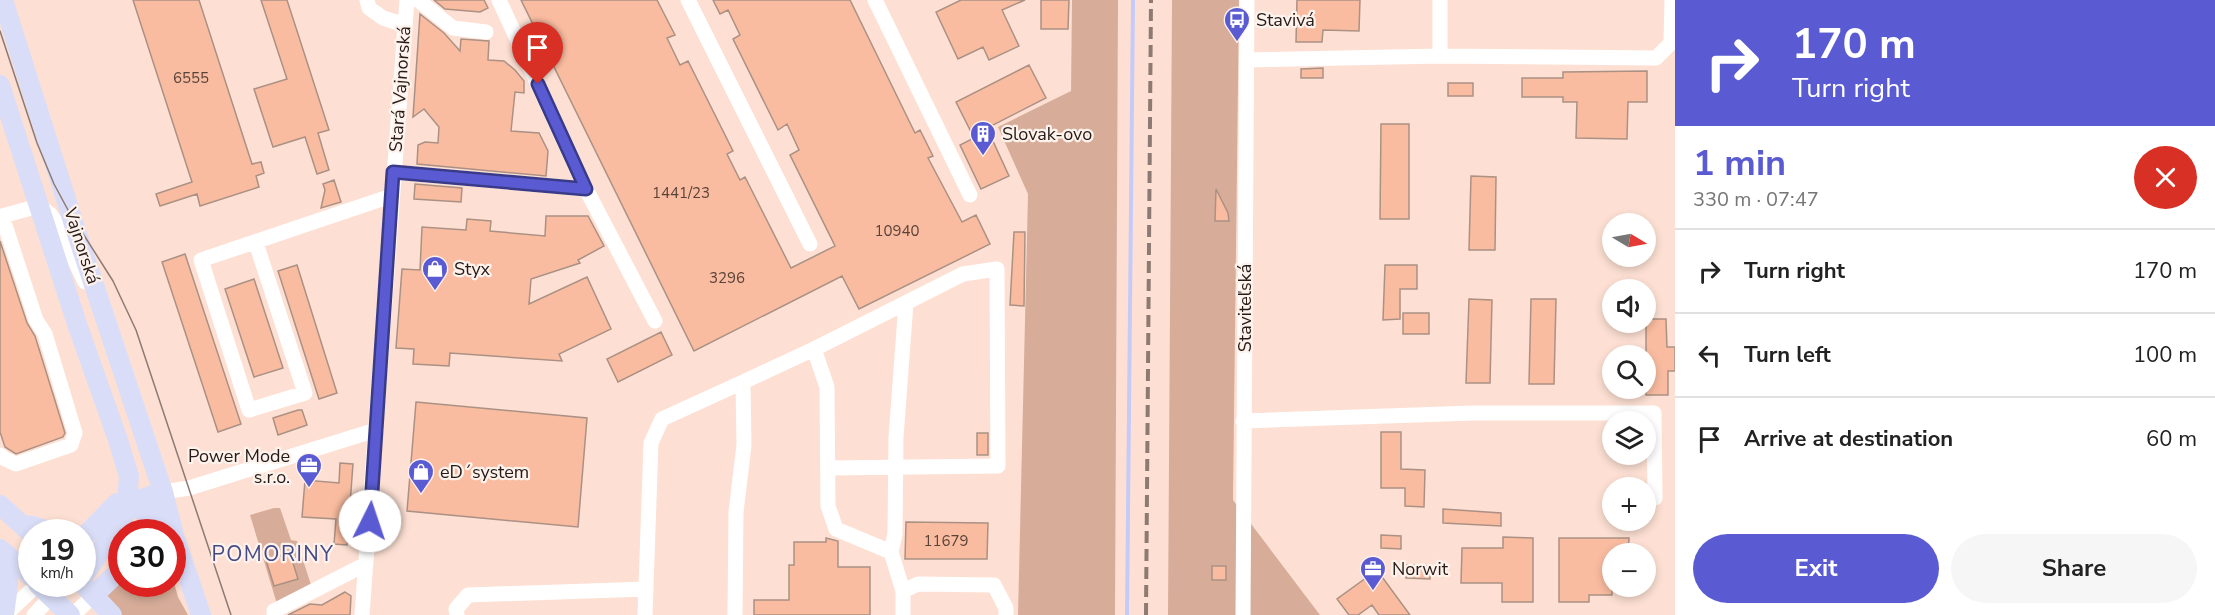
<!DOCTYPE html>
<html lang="en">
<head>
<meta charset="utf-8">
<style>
  :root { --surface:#fff; --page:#f6f6f6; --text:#222; --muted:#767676; --line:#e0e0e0; --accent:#5a5bd2 }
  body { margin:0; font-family:"Nunito Sans",sans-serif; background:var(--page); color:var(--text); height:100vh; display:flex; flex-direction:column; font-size:22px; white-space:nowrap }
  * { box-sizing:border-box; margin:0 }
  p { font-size:20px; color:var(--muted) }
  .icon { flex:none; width:33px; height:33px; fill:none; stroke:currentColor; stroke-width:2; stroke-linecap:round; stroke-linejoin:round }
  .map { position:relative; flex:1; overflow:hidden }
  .side { display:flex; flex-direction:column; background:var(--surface); width:540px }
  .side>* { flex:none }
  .guide { background:#5a5bd2; color:#fff; overflow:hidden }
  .needle { width:39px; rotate:100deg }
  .buttons { position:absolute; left:1602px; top:213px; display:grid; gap:12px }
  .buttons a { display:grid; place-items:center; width:54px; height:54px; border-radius:50%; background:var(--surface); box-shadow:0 3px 9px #0003; font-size:30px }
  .speed { position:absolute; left:18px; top:519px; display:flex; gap:12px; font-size:30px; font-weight:700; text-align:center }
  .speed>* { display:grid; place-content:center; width:78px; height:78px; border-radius:50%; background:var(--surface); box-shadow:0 3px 9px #0003; line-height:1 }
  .speed small { font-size:15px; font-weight:400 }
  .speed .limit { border:9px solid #d22; background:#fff; color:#111 }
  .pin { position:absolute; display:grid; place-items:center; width:51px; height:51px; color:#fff; margin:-62px -26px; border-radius:50% 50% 50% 0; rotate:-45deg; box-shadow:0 0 6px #0007 }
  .pin .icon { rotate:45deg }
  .me { position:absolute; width:66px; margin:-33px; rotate:4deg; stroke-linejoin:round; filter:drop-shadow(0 0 4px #0008) }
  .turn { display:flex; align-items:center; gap:21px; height:126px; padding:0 18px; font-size:27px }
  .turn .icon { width:78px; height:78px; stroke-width:2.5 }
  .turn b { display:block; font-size:42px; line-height:51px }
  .round { display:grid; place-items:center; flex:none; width:63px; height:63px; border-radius:32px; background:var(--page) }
  .overview { display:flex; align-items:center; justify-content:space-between; height:102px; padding:0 18px }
  h1 { font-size:36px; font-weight:700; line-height:45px; color:var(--accent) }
  .button { display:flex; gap:12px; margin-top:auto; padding:12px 18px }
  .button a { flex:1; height:69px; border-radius:36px; background:var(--accent); color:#fff; font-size:24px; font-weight:700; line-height:69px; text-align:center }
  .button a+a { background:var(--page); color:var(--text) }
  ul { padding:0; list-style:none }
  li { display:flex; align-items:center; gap:18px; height:84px; padding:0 18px; border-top:2px solid var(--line) }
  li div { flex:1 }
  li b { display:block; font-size:22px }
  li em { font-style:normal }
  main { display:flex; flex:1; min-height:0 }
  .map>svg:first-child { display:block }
  .green { fill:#d7ad9a }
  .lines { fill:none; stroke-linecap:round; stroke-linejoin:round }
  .stream { stroke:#c4cbf8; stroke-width:4 }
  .building { fill:#f9bca0; stroke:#ab9184; stroke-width:1.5 }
  .minor { stroke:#fff; stroke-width:15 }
  .major { stroke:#d9ddf7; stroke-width:20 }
  .tram { stroke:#8d7a72; stroke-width:1.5 }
  .rail { stroke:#8d7a72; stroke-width:4; stroke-dasharray:12 6; stroke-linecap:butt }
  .route-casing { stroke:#3a3b88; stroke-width:15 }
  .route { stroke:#5a5bd2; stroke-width:10 }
  .labels { text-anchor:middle; stroke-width:4.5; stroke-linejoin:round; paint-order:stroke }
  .number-label { font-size:15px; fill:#594238 }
  .poi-label { font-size:18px; fill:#241a16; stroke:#fef2ec; text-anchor:start }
  .street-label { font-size:18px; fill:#241a16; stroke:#fef2ec }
  .quarter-label { font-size:21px; letter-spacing:1.5px; fill:#454a87; stroke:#fef2ec }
</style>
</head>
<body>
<main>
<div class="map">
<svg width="1675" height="615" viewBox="0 0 1675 615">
  <rect width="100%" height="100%" fill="#fde0d3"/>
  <path class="green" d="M1072 0H1118L1115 615H1018L1028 194 998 127 1071 91Z
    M1172 0H1239L1233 500 1320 615H1168Z
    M274 508H280L291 540 297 541 311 585 277 604 250 515Z
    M173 579 178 597 188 615H121L105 597 121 581 122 584H172Z"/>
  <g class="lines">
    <path class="stream" d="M1127 615 1133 0"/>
  </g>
  <path class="building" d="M133 0H199L252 164 261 162 264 173 256 176 259 187 200 206 197 194 160 206 156 194 192 182Z
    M261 0H287L329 130 318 133 329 170 317 174 305 137 273 147 254 89 287 79Z
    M434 0H484L488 8 480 12 445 9Z
    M521 0H657L675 35 667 38 680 65 688 61 733 151 727 154 740 180 745 177 791 268 835 246 790 155 799 150 787 124 778 130 733 39 740 35 728 10 720 14 713 0H850L915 133 920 130 933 156 928 158 962 222 976 215 990 244 859 309 842 276 694 351Z
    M961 0H1025L1002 10 1019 46 989 60 983 47 958 59 936 12Z
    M1041 0H1069L1068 29H1041Z
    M1297 0H1360L1359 31 1323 30 1322 42H1296Z
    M420 14 444 33 460 51 461 39 489 41 488 60 504 61 515 70 524 81V93L515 92 511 131 539 133 548 151 546 176 417 164 418 145 425 142 438 143 439 127 424 109 413 117Z
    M1029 65 1046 98 987 128 1009 176 981 189 960 145 974 138 956 102Z
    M1323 68V78H1301V69Z
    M1647 71V102H1628L1627 139 1576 138 1577 102H1563V97H1522V78H1563V72Z
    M1448 83H1473V96H1448Z
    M1381 124H1409V219H1380Z
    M1471 176 1496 177 1495 250H1469Z
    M334 180 341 202 321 208 325 190 323 184Z
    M415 184 462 188 461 202 414 199Z
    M1216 189 1228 213 1229 221H1215Z
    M546 216H588L604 246 578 260 580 263 531 279 529 304 587 277 611 329 559 354 562 361 450 353 449 366 413 364 414 349 396 348 402 269 420 270 422 227 466 230 467 219 491 221 490 231 545 236Z
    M1014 232H1025L1024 306 1010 305Z
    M0 241 27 323 35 336 65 433 63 437 16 454 5 447 0 432Z
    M185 254 241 424 218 432 162 262Z
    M297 265 337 393 319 399 278 271Z
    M1385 265H1417V289H1400V319L1383 320Z
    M254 279 283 368 254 377 225 289Z
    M1469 299 1492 300 1490 383H1466Z
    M1531 299H1556L1554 384H1529Z
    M1403 313H1429V334H1403Z
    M1646 319H1666L1667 347H1675V371H1668V395H1646Z
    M661 332 672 355 618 382 607 359Z
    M416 402 587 418 578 527 407 511Z
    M298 410H302L307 425 278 435 273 418Z
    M1381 432H1401V469L1425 470 1424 507 1405 506V488H1381Z
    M977 433H988V455H977Z
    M340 463 353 464 347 545 334 544 336 519 302 517 305 480 339 483Z
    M1443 509 1501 513V526L1443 523Z
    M906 522 988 523 987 559H905Z
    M1381 535 1401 536V549L1381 548Z
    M1503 537 1533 538V602H1502V583H1461L1462 548H1503Z
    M826 538 838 541V567H870V615H754V600H789V565H794V542H826Z
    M1559 538H1629L1628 554H1612V595H1589V602H1559Z
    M290 553 298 579 274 586 266 560Z
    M1406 565 1430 566V579L1406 578Z
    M1212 566H1226V580H1212Z
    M1377 570 1410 615H1379L1372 605 1358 615H1349L1337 599Z
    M345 592 351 596 350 615H288L310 604 322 605Z"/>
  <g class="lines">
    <path class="minor" d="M367 0 369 8 383 18 405 25
      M418 0 453 28 486 32
      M499 0 586 189 655 321
      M688 0 810 244
      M875 0 970 195
      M1440 56V0
      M1247 60 1440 56 1656 58 1671 43 1672 0
      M393 172 586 189
      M256 243 305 393 249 410 201 260 391 196
      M814 349 963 274 997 269 998 466 828 468
      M1243 421 1473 413H1654L1655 498
      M0 455 5 459 16 464 71 445 75 433 45 334 36 320 2 216 39 206 50 214 57 224 85 282
      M163 492 189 488 376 430
      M891 552 895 534 896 437 906 303
      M903 591 918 584 994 585 1006 608V615
      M5 615 38 584
      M34 615 45 603 53 584
      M73 615 94 595
      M274 615V611L366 564
      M362 615 407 0
      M457 615 456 609 468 595 646 589
      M645 615 651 443 662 419 743 382
      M735 615 736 512 744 445 743 382 814 349 827 387 828 506 836 529 891 552 903 591V615
      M1243 615 1247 0"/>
    <path class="major" d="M3 0 78 237 163 492 174 535 201 615
      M0 85 77 324 118 440 129 476 127 503 123 518 82 578
      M127 503 151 515 171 532
      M0 505 32 534
      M23 525 33 526 52 532
      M82 539 117 503H127L163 492
      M0 549 32 577
      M82 583 112 615
      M38 584 70 615
      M94 595 122 568
      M4 615 8 585 5 553"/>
    <path class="tram" d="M0 31 37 143 54 184 68 210 113 281 136 330 231 615"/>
    <path class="rail" d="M1146 615 1151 0"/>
  </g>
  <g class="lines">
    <defs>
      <path id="route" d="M370 521 393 172 586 189 538 84"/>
    </defs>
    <use href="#route" class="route-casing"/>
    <use href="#route" class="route"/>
  </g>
  <defs>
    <symbol id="bus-pin" viewBox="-11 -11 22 30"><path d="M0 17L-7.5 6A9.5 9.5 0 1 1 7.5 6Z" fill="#5a5bd2" stroke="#fef2ec"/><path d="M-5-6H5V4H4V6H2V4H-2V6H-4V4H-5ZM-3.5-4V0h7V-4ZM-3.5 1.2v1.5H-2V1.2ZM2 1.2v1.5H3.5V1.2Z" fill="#fff"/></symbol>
    <symbol id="building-pin" viewBox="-11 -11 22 30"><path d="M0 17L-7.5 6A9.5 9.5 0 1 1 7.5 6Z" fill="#5a5bd2" stroke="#fef2ec"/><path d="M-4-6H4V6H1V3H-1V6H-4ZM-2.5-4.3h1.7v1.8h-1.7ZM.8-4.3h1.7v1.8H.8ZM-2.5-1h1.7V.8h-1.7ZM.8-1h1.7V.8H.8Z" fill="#fff"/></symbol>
    <symbol id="shop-pin" viewBox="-11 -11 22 30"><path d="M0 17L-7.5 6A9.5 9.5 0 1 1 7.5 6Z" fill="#5a5bd2" stroke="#fef2ec"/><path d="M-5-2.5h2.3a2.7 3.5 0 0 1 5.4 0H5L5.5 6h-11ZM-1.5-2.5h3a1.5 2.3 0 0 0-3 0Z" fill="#fff"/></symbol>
    <symbol id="office-pin" viewBox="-11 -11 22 30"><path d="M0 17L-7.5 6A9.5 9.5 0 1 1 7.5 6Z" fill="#5a5bd2" stroke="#fef2ec"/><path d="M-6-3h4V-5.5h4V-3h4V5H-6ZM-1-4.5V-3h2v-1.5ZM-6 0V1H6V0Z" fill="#fff"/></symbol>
  </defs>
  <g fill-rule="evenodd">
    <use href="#bus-pin" x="1222" y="5" width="30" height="40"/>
    <use href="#building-pin" x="968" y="119" width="30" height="40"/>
    <use href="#shop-pin" x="420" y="254" width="30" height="40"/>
    <use href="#office-pin" x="294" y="451" width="30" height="40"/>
    <use href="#shop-pin" x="406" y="457" width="30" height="40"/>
    <use href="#office-pin" x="1358" y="554" width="30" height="40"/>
  </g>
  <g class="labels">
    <g class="number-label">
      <text x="191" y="83">6555</text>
      <text x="681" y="198">1441/23</text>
      <text x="897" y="236">10940</text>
      <text x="727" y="283">3296</text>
      <text x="946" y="546">11679</text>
    </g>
    <g class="poi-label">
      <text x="1256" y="26">Stavivá</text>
      <text x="1002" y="140">Slovak-ovo</text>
      <text x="454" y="275">Styx</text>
      <text x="290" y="462" text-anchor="end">Power Mode<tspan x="290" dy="21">s.r.o.</tspan></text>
      <text x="440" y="478">eD´system</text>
      <text x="1392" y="575">Norwit</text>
    </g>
    <g class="street-label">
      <text transform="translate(400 89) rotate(-86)" y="6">Stará Vajnorská</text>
      <text transform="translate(82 246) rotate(72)" y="6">Vajnorská</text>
      <text transform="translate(1245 308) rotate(-90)" y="6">Staviteľská</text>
    </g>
    <g class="quarter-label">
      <text x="273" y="561">POMORINY</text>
    </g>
  </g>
</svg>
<div class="buttons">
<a><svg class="needle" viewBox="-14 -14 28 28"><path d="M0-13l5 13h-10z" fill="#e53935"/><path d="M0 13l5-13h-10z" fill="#767676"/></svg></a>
<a><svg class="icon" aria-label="sound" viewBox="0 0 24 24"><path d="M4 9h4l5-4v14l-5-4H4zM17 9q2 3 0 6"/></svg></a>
<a><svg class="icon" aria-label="search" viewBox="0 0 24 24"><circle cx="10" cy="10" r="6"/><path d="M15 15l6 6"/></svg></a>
<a><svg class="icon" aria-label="layers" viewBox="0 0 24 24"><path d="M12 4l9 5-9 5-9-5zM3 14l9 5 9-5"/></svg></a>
<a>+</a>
<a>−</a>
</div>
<div class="speed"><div>19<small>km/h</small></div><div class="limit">30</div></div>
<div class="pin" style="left:538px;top:84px;background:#d93025"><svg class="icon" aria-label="arrive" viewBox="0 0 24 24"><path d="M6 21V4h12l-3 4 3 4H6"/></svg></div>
<svg class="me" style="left:370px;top:521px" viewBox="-20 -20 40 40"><circle r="19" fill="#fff"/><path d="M0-13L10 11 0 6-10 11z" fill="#5a5bd2"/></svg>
</div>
<section class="side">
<div class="guide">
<div class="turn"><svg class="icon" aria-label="right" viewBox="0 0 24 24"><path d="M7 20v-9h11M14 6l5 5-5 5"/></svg><div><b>170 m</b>Turn right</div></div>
</div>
<div class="overview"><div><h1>1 min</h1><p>330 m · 07:47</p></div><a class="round" style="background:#d93025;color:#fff"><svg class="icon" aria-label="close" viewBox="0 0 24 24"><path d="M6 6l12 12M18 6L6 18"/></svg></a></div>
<ul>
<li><svg class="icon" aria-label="right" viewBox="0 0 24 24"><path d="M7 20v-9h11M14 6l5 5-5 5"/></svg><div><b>Turn right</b></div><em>170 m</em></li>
<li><svg class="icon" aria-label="left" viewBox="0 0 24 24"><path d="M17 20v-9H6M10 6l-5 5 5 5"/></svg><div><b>Turn left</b></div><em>100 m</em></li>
<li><svg class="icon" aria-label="arrive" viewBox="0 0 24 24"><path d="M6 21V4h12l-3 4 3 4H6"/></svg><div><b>Arrive at destination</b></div><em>60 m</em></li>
</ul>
<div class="button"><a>Exit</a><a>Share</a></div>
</section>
</main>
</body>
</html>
